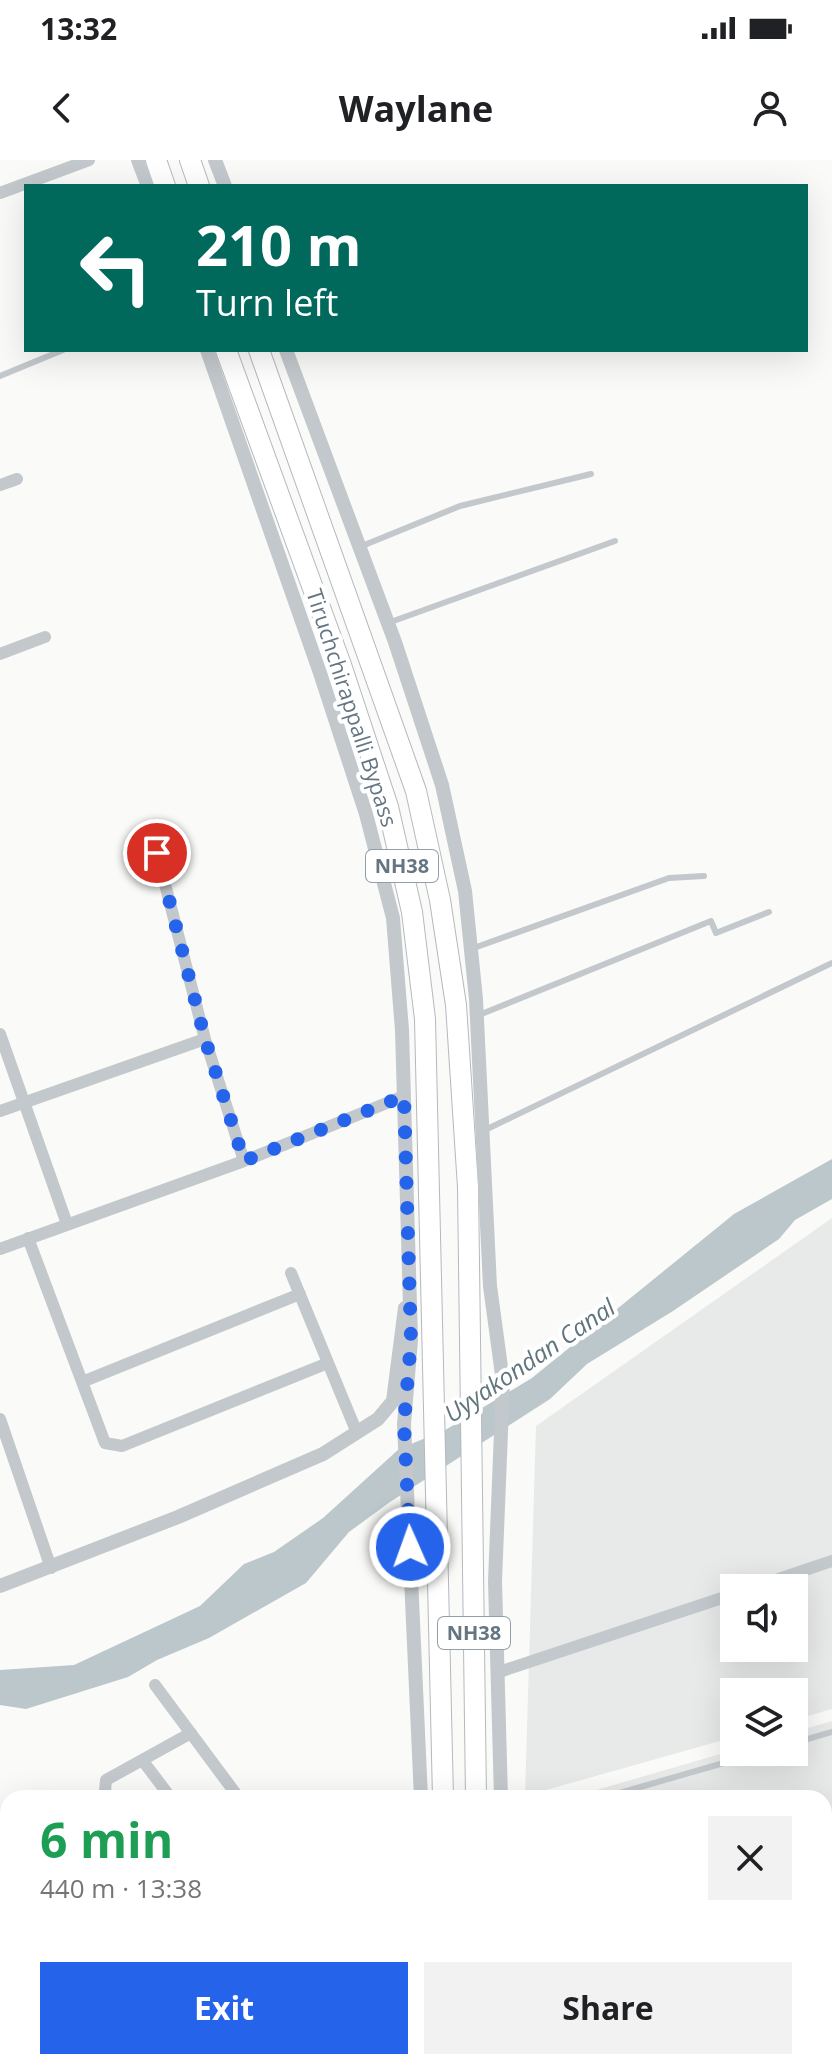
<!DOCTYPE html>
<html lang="en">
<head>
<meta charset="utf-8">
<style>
  :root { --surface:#fff; --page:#f2f2f2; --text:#202124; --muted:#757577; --accent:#2563eb }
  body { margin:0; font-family:"Open Sans",sans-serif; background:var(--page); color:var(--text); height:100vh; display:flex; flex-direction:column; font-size:30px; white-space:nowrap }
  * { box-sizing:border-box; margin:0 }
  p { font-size:26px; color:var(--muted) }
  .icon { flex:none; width:44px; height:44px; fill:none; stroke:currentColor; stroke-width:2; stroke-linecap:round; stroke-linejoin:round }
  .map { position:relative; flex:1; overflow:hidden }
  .sheet { position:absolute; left:0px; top:1630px; width:832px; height:280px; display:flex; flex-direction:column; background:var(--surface); border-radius:24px 24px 0 0; box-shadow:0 8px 32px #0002 }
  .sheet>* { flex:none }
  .guide { position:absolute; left:24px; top:24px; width:784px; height:168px; border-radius:0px; box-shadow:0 8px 32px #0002; background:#00695c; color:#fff; overflow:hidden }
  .fabs { position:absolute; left:720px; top:1414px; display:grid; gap:16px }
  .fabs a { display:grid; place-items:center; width:88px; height:88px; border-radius:0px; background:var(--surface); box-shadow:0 8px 32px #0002; font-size:40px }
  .pin { position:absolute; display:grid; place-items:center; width:68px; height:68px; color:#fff; margin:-34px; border:4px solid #fff; border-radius:50%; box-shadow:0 2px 8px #0007 }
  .me { position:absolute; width:88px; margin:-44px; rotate:358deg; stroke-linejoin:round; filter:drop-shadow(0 0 6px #0008) }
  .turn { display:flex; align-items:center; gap:28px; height:168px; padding:0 40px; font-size:36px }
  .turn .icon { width:104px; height:104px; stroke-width:2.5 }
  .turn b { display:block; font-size:56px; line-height:68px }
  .round { display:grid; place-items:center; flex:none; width:84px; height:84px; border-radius:0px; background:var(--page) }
  .headline { display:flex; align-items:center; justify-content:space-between; height:136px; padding:0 40px }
  h1 { font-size:48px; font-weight:700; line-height:60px; color:#1e9e55 }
  .cta { display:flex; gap:16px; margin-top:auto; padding:16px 40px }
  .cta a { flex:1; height:92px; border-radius:0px; background:var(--accent); color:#fff; font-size:32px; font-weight:700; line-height:92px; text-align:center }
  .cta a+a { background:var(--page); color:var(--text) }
  .status { display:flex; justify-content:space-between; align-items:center; height:56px; padding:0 40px; background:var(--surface); direction:ltr }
  .status svg { height:22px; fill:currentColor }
  header { display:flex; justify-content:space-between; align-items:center; height:104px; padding:0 40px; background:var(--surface); font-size:36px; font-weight:700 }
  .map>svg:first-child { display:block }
  .built { fill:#e8e9e9; fill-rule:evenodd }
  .water { fill:#bbc7cb }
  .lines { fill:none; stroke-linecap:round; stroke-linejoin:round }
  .trunk-casing { stroke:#b4b9bd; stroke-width:22 }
  .service { stroke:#c3c8cc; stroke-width:6 }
  .minor { stroke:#c3c8cc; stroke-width:12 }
  .tertiary { stroke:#c3c8cc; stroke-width:14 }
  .trunk { stroke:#fff; stroke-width:20 }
  .route { stroke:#2563eb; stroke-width:14; stroke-dasharray:0 25.2 }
  .labels { text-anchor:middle; stroke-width:8; stroke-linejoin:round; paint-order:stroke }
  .shield { fill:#fff; stroke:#939fa8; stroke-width:2 }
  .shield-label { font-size:20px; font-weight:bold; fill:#657683 }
  .street-label { font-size:22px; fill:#657683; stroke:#fff }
  .water-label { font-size:24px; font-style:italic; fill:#60757c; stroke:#fff }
</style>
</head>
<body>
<div class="status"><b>13:32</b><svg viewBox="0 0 49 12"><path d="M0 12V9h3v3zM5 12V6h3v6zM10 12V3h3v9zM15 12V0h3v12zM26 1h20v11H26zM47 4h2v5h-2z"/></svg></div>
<header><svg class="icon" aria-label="back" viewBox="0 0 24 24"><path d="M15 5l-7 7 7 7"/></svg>Waylane<svg class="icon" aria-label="person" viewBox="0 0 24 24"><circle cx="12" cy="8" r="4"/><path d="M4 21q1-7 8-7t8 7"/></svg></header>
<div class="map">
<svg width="832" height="1910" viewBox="0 0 832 1910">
  <rect width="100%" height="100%" fill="#fafaf8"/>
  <path class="built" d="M832 1058V1549L794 1560V1532H734V1577L525 1636 536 1266ZM734 1428H794V1488H734Z
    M832 1561V1910H544V1902H824V1638H569L734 1590 794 1592V1572Z"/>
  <path class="water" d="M832 999V1039L795 1060 779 1079 673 1151 587 1204 550 1239 390 1342 349 1372 306 1423 209 1478 157 1500 128 1517 26 1549 0 1545V1510L74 1505 200 1446 244 1404 274 1392 323 1358 399 1289 447 1269 532 1218 734 1054Z"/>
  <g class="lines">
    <defs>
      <path id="trunk" d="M156 0 165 26
        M190 0 199 26
        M226 190 341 505 388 647 412 752 425 859 443 1638
        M259 190 416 631 440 740 456 845 468 1027 476 1638
        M453 1902V1910
        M481 1902V1910"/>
    </defs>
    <use href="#trunk" class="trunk-casing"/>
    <path class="service" d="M0 216 63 190
      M362 386 460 346 591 314
      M388 463 615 381
      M471 789 669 718 704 716
      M479 855 711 761 716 773 769 752
      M483 971 832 803
      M794 1583 832 1572
      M602 1638 762 1592
      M824 1704 832 1702
      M824 1865 832 1864
      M589 1910 631 1902"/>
    <path class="minor" d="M0 33 89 0
      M0 325 17 319
      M0 494 45 477
      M157 693 205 879 244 1001
      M0 874 67 1064
      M0 951 205 879
      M28 1078 105 1283 122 1286 328 1203
      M0 1089 244 1001 404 936
      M291 1113 357 1273
      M82 1222 300 1134
      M0 1259 51 1408
      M752 1428 832 1401
      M499 1512 734 1434
      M155 1525 239 1638
      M143 1601 171 1638
      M110 1638 105 1631 106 1620 191 1573
      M0 1872 8 1881
      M31 1902 61 1910
      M65 1910 162 1906 181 1910
      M290 1910 293 1902
      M388 1910 412 1902"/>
    <path class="tertiary" d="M138 0 148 26
      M215 0 225 26
      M207 190 320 513 366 654 393 758 402 870 411 1180 404 1264 421 1638
      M286 190 395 482 442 625 465 731 476 839 490 1126 503 1222 495 1421 501 1638
      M0 1426 178 1357 323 1294 378 1259 393 1241 405 1148
      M431 1902V1910
      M507 1902V1910"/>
    <use href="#trunk" class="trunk"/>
  </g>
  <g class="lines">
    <path class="route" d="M157 693 205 879 244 1001 404 936 411 1180 404 1264 410 1387"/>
  </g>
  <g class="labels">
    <g class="shield">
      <rect x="366" y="690" width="72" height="32" rx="6"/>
      <rect x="438" y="1457" width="72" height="32" rx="6"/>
    </g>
    <g class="shield-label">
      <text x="402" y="713">NH38</text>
      <text x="474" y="1480">NH38</text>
    </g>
    <g class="street-label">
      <text transform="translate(352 548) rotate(72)" y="8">Tiruchchirappalli Bypass</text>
    </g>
    <g class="water-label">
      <text transform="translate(530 1201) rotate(-34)" y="8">Uyyakondan Canal</text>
    </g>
  </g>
</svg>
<div class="fabs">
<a><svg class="icon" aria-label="sound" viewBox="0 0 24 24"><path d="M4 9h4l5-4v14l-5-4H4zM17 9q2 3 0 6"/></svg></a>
<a><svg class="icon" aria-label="layers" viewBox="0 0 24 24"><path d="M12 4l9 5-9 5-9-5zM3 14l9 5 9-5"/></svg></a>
</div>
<div class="pin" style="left:157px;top:693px;background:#d93025"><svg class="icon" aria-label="arrive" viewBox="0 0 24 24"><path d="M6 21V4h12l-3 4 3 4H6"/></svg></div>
<svg class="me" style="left:410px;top:1387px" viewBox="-20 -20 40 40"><circle r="17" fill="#2563eb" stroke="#fff" stroke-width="3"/><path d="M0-11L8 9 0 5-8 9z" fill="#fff"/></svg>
<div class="guide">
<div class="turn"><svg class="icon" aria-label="left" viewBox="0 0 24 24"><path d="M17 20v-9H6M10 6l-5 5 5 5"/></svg><div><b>210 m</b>Turn left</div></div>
</div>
<section class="sheet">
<div class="headline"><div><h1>6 min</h1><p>440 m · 13:38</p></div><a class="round"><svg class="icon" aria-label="close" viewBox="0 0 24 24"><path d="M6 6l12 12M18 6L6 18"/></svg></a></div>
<div class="cta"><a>Exit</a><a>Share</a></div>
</section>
</div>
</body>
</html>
